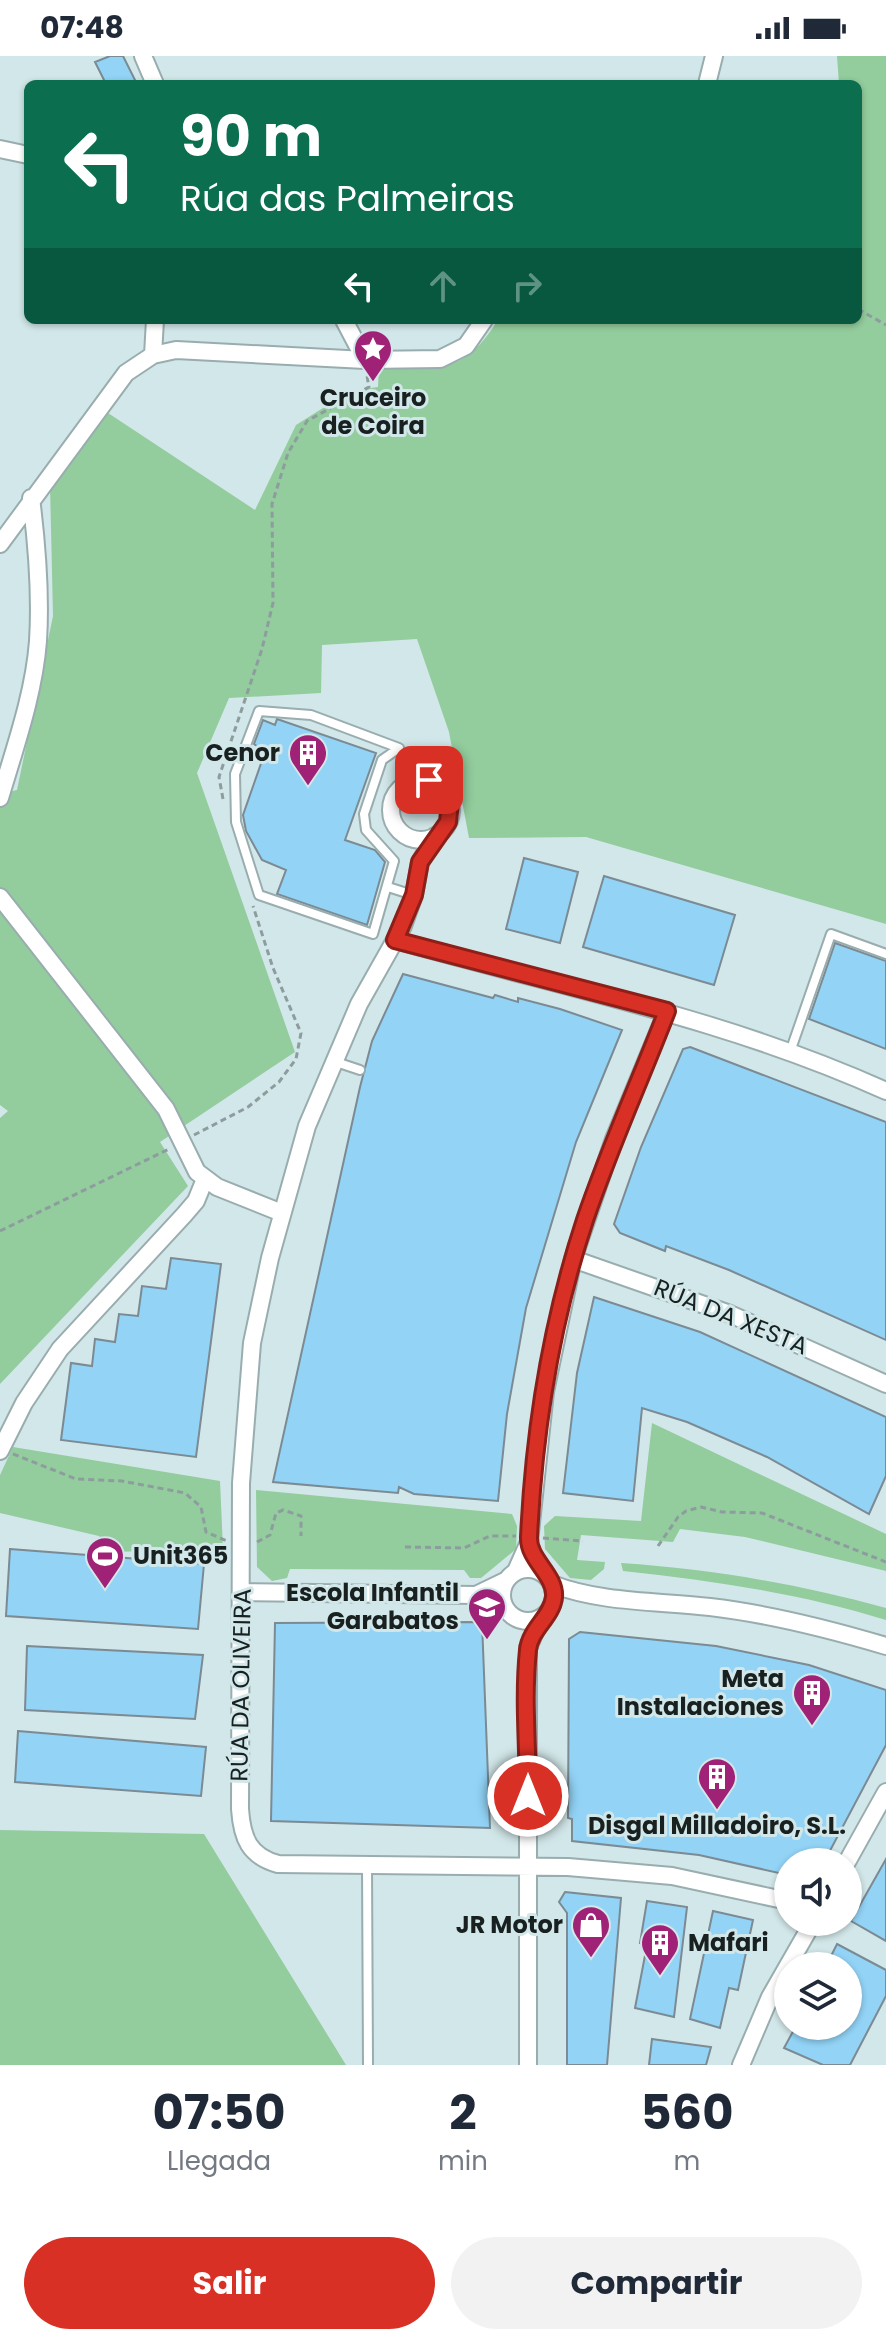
<!DOCTYPE html>
<html lang="es">
<head>
<meta charset="utf-8">
<style>
  :root { --surface:#fff; --page:#f2f2f3; --text:#1f2937; --muted:#747a83; --accent:#d93025 }
  body { margin:0; font-family:Poppins,sans-serif; background:var(--page); color:var(--text); height:100vh; display:flex; flex-direction:column; font-size:30px; white-space:nowrap }
  * { box-sizing:border-box; margin:0 }
  p { font-size:26px; color:var(--muted) }
  .icon { flex:none; width:44px; height:44px; fill:none; stroke:currentColor; stroke-width:2; stroke-linecap:round; stroke-linejoin:round }
  .map { position:relative; height:2009px; overflow:hidden }
  .drawer { display:flex; flex-direction:column; background:var(--surface); flex:1 }
  .drawer>* { flex:none }
  .top-card { position:absolute; left:24px; top:24px; width:838px; height:244px; border-radius:12px; box-shadow:0 2px 6px #0004; background:#0b6e4f; color:#fff; overflow:hidden }
  .fabs { position:absolute; left:774px; top:1792px; display:grid; gap:16px }
  .fabs a { display:grid; place-items:center; width:88px; height:88px; border-radius:50%; background:var(--surface); box-shadow:0 2px 6px #0004; font-size:40px }
  .pin { position:absolute; display:grid; place-items:center; width:68px; height:68px; color:#fff; margin:-34px; border-radius:16px; box-shadow:0 4px 12px #0006 }
  .me { position:absolute; width:88px; margin:-44px; rotate:0deg; stroke-linejoin:round; filter:drop-shadow(0 0 6px #0008) }
  .turn { display:flex; align-items:center; gap:28px; height:168px; padding:0 24px; font-size:36px }
  .turn .icon { width:104px; height:104px; stroke-width:2.5 }
  .turn b { display:block; font-size:56px; line-height:68px }
  .lanes { display:flex; align-items:center; height:76px; padding:0 24px; background:#0003; justify-content:center; gap:40px; direction:ltr }
  .lanes .off { opacity:.35 }
  .eta { display:flex; justify-content:space-evenly; align-items:center; height:136px; text-align:center }
  .eta b { font-size:48px; font-weight:700; line-height:56px }
  .action { display:flex; gap:16px; margin-top:auto; padding:16px 24px }
  .action a { flex:1; height:92px; border-radius:48px; background:var(--accent); color:#fff; font-size:32px; font-weight:700; line-height:92px; text-align:center }
  .action a+a { background:var(--page); color:var(--text) }
  .status { display:flex; justify-content:space-between; align-items:center; height:56px; padding:0 40px; background:var(--surface); direction:ltr }
  .status svg { height:22px; fill:currentColor }
  .map>svg:first-child { display:block }
  .green { fill:#93cc9d }
  .building { fill:#92d3f6; stroke:#7b8a93; stroke-width:2 }
  .lines { fill:none; stroke-linecap:round; stroke-linejoin:round }
  .lane-casing { stroke:#99adaf; stroke-width:12 }
  .street-casing { stroke:#99adaf; stroke-width:20 }
  .path { stroke:#8d9d9e; stroke-width:3; stroke-dasharray:6 4; stroke-linecap:butt }
  .lane { stroke:#fff; stroke-width:8 }
  .street { stroke:#fff; stroke-width:16 }
  .route-casing { stroke:#8d1f18; stroke-width:20 }
  .route { stroke:#d93025; stroke-width:14 }
  .labels { text-anchor:middle; stroke-width:6; stroke-linejoin:round; paint-order:stroke }
  .poi-label { font-size:24px; font-weight:bold; fill:#182020; stroke:#d2e7e9; text-anchor:end }
  .street-label { font-size:24px; fill:#182020; stroke:#d2e7e9 }
</style>
</head>
<body>
<div class="status"><b>07:48</b><svg viewBox="0 0 49 12"><path d="M0 12V9h3v3zM5 12V6h3v6zM10 12V3h3v9zM15 12V0h3v12zM26 1h20v11H26zM47 4h2v5h-2z"/></svg></div>
<div class="map">
<svg width="886" height="2009" viewBox="0 0 886 2009">
  <rect width="100%" height="100%" fill="#d2e7e9"/>
  <path class="green" d="M837 0H886V868L586 781 469 782 449 676 417 583 322 589 321 637 229 642 197 717 295 996 160 1086 188 1130 0 1328V1062L8 1055 0 1049V738L17 734 53 560 50 429 108 357 255 454 296 369 350 335 378 331 379 310C441 310 461 322 498 264H858V28H839Z
    M652 1367 886 1478V1515L745 1481 680 1473 673 1486 581 1479 577 1504 605 1506 604 1513 591 1524 570 1522 545 1493 544 1470 555 1460 641 1465Z
    M13 1391 220 1425 223 1493 111 1496 99 1480 0 1457V1419Z
    M256 1434 512 1458 517 1470 516 1493 481 1522H470L464 1514 290 1513 287 1522 272 1525 257 1511Z
    M621 1507C712 1513 798 1528 886 1552V1564C800 1537 713 1525 623 1515Z
    M0 1774 204 1778 346 2009H0Z"/>
  <path class="building" d="M110 0H123L137 28H106L95 6Z
    M277 663 376 697 345 784 375 794 385 806 367 869 277 838 286 814 262 804 246 775 243 759 265 696 254 688 263 664 275 669Z
    M524 802 578 816 560 887 506 873Z
    M604 820 735 859 714 929 583 891Z
    M835 887 886 905V993L809 963Z
    M403 918 493 942 495 939 518 946V942L560 953 622 974 576 1086 526 1252 507 1358 498 1445 414 1438 399 1431 398 1437 273 1426 360 1031 372 985Z
    M690 991 886 1066V1284L729 1214 666 1190 665 1195 620 1177 614 1168 641 1091 683 993Z
    M171 1202 221 1208 196 1401 61 1384 71 1307 92 1310 95 1283 115 1286 119 1258 138 1260 142 1230 166 1233Z
    M594 1241 700 1276 886 1361V1420L869 1458 767 1401 687 1366 642 1352 633 1445 563 1437 577 1317Z
    M10 1493 204 1508 198 1573 6 1560Z
    M482 1566 490 1772 271 1765 275 1567Z
    M580 1576 716 1590 809 1609 886 1634V1689L824 1806H788V1819L699 1799 572 1785V1763L568 1762 569 1583Z
    M27 1590 203 1599 195 1663 25 1654Z
    M18 1675 206 1691 201 1740 15 1726Z
    M886 1803V1885L851 1865Z
    M565 1836 621 1842 607 2009H567V1857L559 1846Z
    M647 1845 687 1851 674 1961 635 1952 647 1889 640 1887Z
    M713 1855 753 1864 738 1934 729 1932 720 1972 690 1963Z
    M837 1888 886 1914V1940L850 2009H823L784 1992 796 1970H848V1910H826Z
    M652 1983 666 1985 711 1991 706 2009H649Z"/>
  <g class="lines">
    <defs>
      <path id="lane" d="M259 655 311 659 399 692 382 704 364 758 366 774 394 805 373 878 259 839 236 766 235 718Z
        M388 831 413 839
        M790 996 831 878 886 898
        M333 1005 360 1014
        M367 1809 368 2009"/>
      <path id="street" d="M143 0 155 28
        M707 28 714 0
        M0 93 28 99
        M344 264 365 304
        M153 299 155 264
        M0 488 126 317 153 299 176 294 365 304 440 303 466 290 484 264
        M391 754a30 30 0 1 1 60 0a30 30 0 1 1-60 0Z
        M0 742C15 691 34 638 38 585 41 537 37 489 31 442
        M435 780 420 806 414 839 403 870 359 948 307 1070 270 1202 252 1287 241 1427 240 1753C242 1782 249 1800 278 1808L568 1811 672 1820 788 1845
        M0 841 166 1053 197 1116 217 1131 282 1157
        M395 884C561 931 727 963 886 1035
        M573 1203 730 1258 886 1328
        M0 1395 24 1347 60 1293 184 1159 196 1145 205 1123
        M502 1539a26 26 0 1 1 52 0a26 26 0 1 1-52 0Z
        M516 1515 529 1486 545 1336 573 1203 614 1083 667 955
        M552 1528C601 1547 658 1545 710 1551 770 1558 829 1573 886 1590
        M242 1536 476 1539 505 1525
        M847 1806 886 1736
        M528 2009V1592L541 1562
        M741 2009 770 1941 813 1866"/>
    </defs>
    <use href="#lane" class="lane-casing"/>
    <use href="#street" class="street-casing"/>
    <path class="path" d="M858 253 886 269
      M223 743 219 721 262 593 273 547 272 448 288 397 307 365 369 331 367 320
      M194 1079 248 1051 279 1026 296 1003 301 977 273 912 253 850
      M0 1175 169 1093
      M13 1398 76 1423 122 1425 185 1437 201 1451 206 1476 227 1485
      M543 1482 583 1485
      M257 1486 270 1479 276 1457 283 1454 301 1460V1480
      M658 1490 678 1461 686 1455 701 1451 722 1456 762 1457 886 1506
      M405 1491 464 1492 490 1480H516"/>
    <use href="#lane" class="lane"/>
    <use href="#street" class="street"/>
  </g>
  <g class="lines">
    <defs>
      <path id="route" d="M429 724 446 736 450 746 448 766 420 806 414 839 395 884 667 955C640 1025 609 1093 585 1164 552 1264 534 1375 529 1481 528 1504 556 1519 554 1541 552 1561 530 1573 528 1594 523 1642 528 1693 528 1740"/>
    </defs>
    <use href="#route" class="route-casing"/>
    <use href="#route" class="route"/>
  </g>
  <defs>
    <symbol id="sight-pin" viewBox="-11 -11 22 30"><path d="M0 17L-7.5 6A9.5 9.5 0 1 1 7.5 6Z" fill="#a02277" stroke="#d2e7e9"/><path d="M0-6L1.8-2.2L6-1.7L2.9 1.2L3.7 5.4L0 3.3L-3.7 5.4L-2.9 1.2L-6-1.7L-1.8-2.2Z" fill="#fff"/></symbol>
    <symbol id="building-pin" viewBox="-11 -11 22 30"><path d="M0 17L-7.5 6A9.5 9.5 0 1 1 7.5 6Z" fill="#a02277" stroke="#d2e7e9"/><path d="M-4-6H4V6H1V3H-1V6H-4ZM-2.5-4.3h1.7v1.8h-1.7ZM.8-4.3h1.7v1.8H.8ZM-2.5-1h1.7V.8h-1.7ZM.8-1h1.7V.8H.8Z" fill="#fff"/></symbol>
    <symbol id="stadium-pin" viewBox="-11 -11 22 30"><path d="M0 17L-7.5 6A9.5 9.5 0 1 1 7.5 6Z" fill="#a02277" stroke="#d2e7e9"/><path d="M0-5a6.5 5 0 1 0 0 10a6.5 5 0 1 0 0-10ZM-3.5-1.8h7v3.6h-7Z" fill="#fff"/></symbol>
    <symbol id="school-pin" viewBox="-11 -11 22 30"><path d="M0 17L-7.5 6A9.5 9.5 0 1 1 7.5 6Z" fill="#a02277" stroke="#d2e7e9"/><path d="M0-5L7-2L0 1L-7-2ZM-4 1L0 2.5L4 1V4Q0 6-4 4Z" fill="#fff"/></symbol>
    <symbol id="shop-pin" viewBox="-11 -11 22 30"><path d="M0 17L-7.5 6A9.5 9.5 0 1 1 7.5 6Z" fill="#a02277" stroke="#d2e7e9"/><path d="M-5-2.5h2.3a2.7 3.5 0 0 1 5.4 0H5L5.5 6h-11ZM-1.5-2.5h3a1.5 2.3 0 0 0-3 0Z" fill="#fff"/></symbol>
  </defs>
  <g fill-rule="evenodd">
    <use href="#sight-pin" x="351" y="271" width="44" height="60"/>
    <use href="#building-pin" x="286" y="675" width="44" height="60"/>
    <use href="#stadium-pin" x="83" y="1478" width="44" height="60"/>
    <use href="#school-pin" x="465" y="1529" width="44" height="60"/>
    <use href="#building-pin" x="790" y="1615" width="44" height="60"/>
    <use href="#building-pin" x="695" y="1699" width="44" height="60"/>
    <use href="#shop-pin" x="569" y="1847" width="44" height="60"/>
    <use href="#building-pin" x="638" y="1865" width="44" height="60"/>
  </g>
  <g class="labels">
    <g class="poi-label">
      <text x="373" y="350" text-anchor="middle">Cruceiro<tspan x="373" dy="28">de Coira</tspan></text>
      <text x="280" y="705">Cenor</text>
      <text x="133" y="1508" text-anchor="start">Unit365</text>
      <text x="459" y="1545">Escola Infantil<tspan x="459" dy="28">Garabatos</tspan></text>
      <text x="784" y="1631">Meta<tspan x="784" dy="28">Instalaciones</tspan></text>
      <text x="717" y="1778" text-anchor="middle">Disgal Milladoiro, S.L.</text>
      <text x="563" y="1877">JR Motor</text>
      <text x="688" y="1895" text-anchor="start">Mafari</text>
    </g>
    <g class="street-label">
      <text transform="translate(731 1261) rotate(22)" y="8">RÚA DA XESTA</text>
      <text transform="translate(241 1629) rotate(-89)" y="8">RÚA DA OLIVEIRA</text>
    </g>
  </g>
</svg>
<div class="fabs">
<a><svg class="icon" aria-label="sound" viewBox="0 0 24 24"><path d="M4 9h4l5-4v14l-5-4H4zM17 9q2 3 0 6"/></svg></a>
<a><svg class="icon" aria-label="layers" viewBox="0 0 24 24"><path d="M12 4l9 5-9 5-9-5zM3 14l9 5 9-5"/></svg></a>
</div>
<div class="pin" style="left:429px;top:724px;background:#d93025"><svg class="icon" aria-label="arrive" viewBox="0 0 24 24"><path d="M6 21V4h12l-3 4 3 4H6"/></svg></div>
<svg class="me" style="left:528px;top:1740px" viewBox="-20 -20 40 40"><circle r="17" fill="#d93025" stroke="#fff" stroke-width="3"/><path d="M0-11L8 9 0 5-8 9z" fill="#fff"/></svg>
<div class="top-card">
<div class="turn"><svg class="icon" aria-label="left" viewBox="0 0 24 24"><path d="M17 20v-9H6M10 6l-5 5 5 5"/></svg><div><b>90 m</b>Rúa das Palmeiras</div></div>
<div class="lanes"><svg class="icon" aria-label="left" viewBox="0 0 24 24"><path d="M17 20v-9H6M10 6l-5 5 5 5"/></svg><svg class="icon off" aria-label="ahead" viewBox="0 0 24 24"><path d="M12 20V5M6 11l6-6 6 6"/></svg><svg class="icon off" aria-label="right" viewBox="0 0 24 24"><path d="M7 20v-9h11M14 6l5 5-5 5"/></svg></div>
</div>
</div>
<section class="drawer">
<div class="eta">
<div><b>07:50</b><p>Llegada</p></div>
<div><b>2</b><p>min</p></div>
<div><b>560</b><p>m</p></div>
</div>
<div class="action"><a>Salir</a><a>Compartir</a></div>
</section>
</body>
</html>
